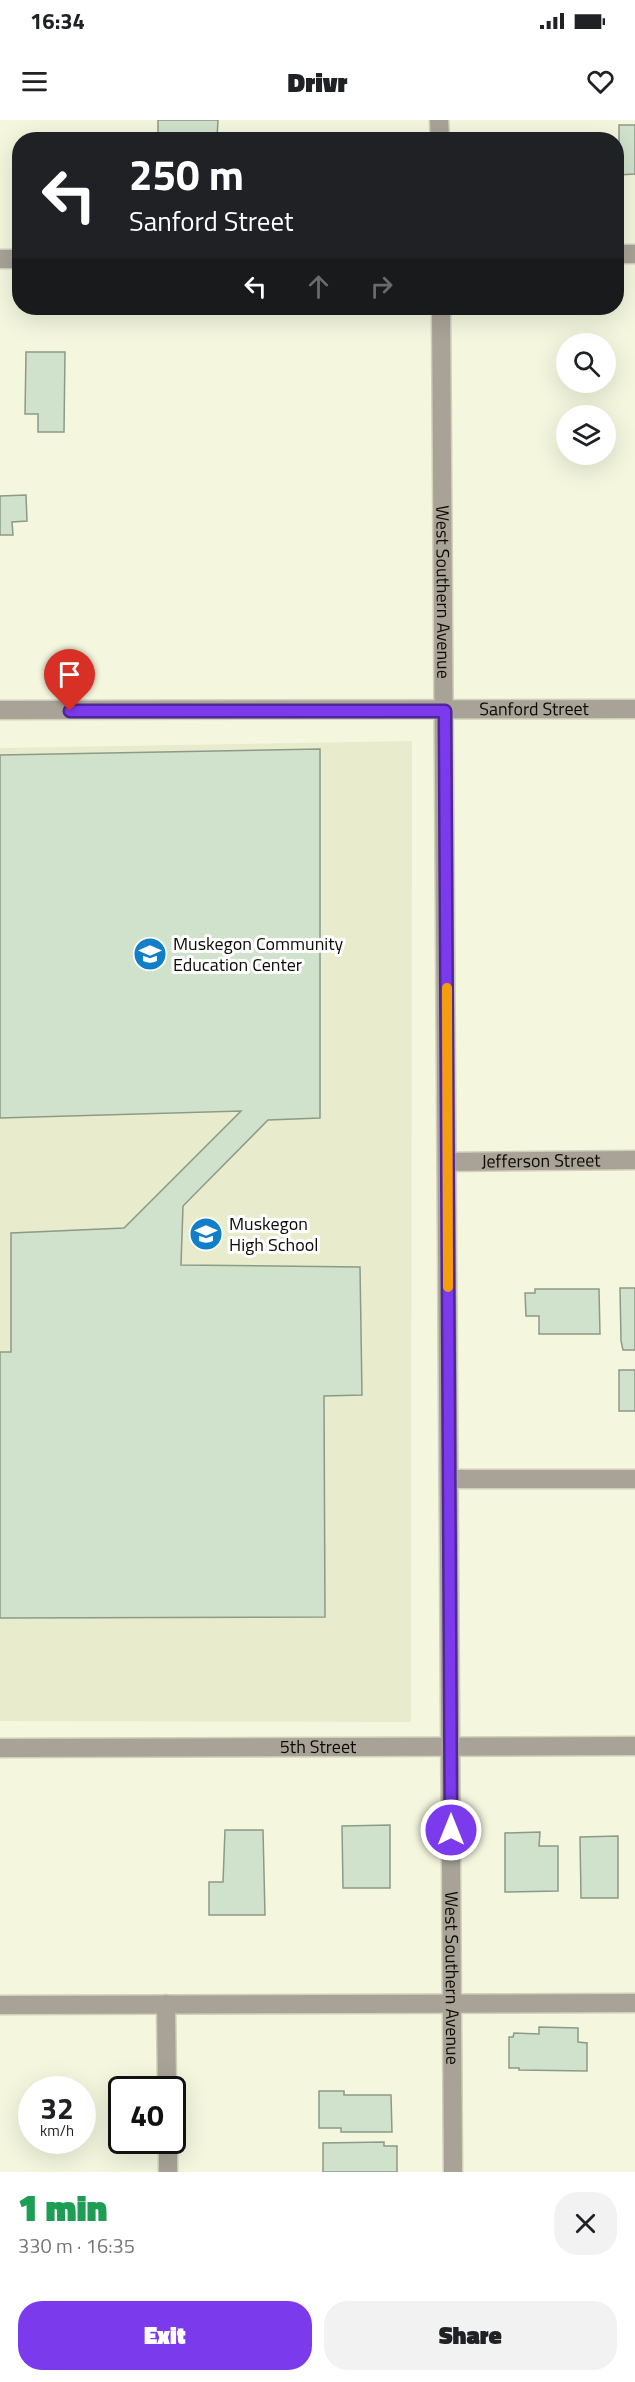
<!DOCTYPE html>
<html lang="en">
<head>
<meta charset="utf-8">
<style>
  :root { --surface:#fff; --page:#f2f2f2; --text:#202124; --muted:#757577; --accent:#7c3aed }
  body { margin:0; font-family:"Titillium Web",sans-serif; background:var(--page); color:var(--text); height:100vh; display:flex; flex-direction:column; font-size:22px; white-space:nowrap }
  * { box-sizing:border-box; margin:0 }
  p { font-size:20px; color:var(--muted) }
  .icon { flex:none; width:33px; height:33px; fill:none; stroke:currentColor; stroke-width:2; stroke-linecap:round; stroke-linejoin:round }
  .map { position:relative; height:2052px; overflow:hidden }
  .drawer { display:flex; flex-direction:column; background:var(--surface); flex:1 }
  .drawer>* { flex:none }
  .guide { position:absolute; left:12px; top:12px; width:612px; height:183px; border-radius:24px; box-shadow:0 6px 24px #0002; background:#202124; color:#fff; overflow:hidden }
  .fabs { position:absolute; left:556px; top:213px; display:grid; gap:12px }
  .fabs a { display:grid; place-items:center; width:60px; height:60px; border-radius:50%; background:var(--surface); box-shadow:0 6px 24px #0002; font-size:30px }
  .speed { position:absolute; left:18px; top:1956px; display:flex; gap:12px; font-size:30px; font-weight:700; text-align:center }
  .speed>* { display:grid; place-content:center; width:78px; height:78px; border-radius:50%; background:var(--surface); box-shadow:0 6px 24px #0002; line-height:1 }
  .speed small { font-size:15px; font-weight:400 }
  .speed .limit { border:3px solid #111; border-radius:9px; background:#fff; color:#111 }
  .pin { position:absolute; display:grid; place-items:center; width:51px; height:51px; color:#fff; margin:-62px -26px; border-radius:50% 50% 50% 0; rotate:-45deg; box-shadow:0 0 6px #0007 }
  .pin .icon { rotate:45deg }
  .me { position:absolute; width:66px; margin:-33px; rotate:0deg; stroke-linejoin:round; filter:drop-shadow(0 0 4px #0008) }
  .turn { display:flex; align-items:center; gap:21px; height:126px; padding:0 18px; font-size:27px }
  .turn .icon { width:78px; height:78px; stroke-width:2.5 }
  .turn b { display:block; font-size:42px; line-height:51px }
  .lanes { display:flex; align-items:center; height:57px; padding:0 18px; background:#0003; justify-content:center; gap:30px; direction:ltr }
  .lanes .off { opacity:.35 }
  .round { display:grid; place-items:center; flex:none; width:63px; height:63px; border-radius:24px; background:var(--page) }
  .summary { display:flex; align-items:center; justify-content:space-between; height:102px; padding:0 18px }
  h1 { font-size:36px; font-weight:800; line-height:45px; color:#1e9e55 }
  .primary-button { display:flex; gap:12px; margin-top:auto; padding:12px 18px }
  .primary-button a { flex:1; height:69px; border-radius:24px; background:var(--accent); color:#fff; font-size:24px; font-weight:800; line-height:69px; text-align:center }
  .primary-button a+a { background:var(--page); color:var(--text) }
  .status { display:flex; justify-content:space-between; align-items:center; height:42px; padding:0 30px; background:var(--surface); direction:ltr }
  .status svg { height:16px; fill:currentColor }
  header { display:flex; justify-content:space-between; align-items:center; height:78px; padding:0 18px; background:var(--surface); font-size:27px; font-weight:800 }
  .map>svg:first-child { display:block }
  .built { fill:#e8ebcc }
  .building { fill:#d0e1cc; stroke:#8b9b87; stroke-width:1.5 }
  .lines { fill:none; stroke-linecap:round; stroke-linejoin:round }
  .minor-casing { stroke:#cfd1bb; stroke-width:21 }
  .minor { stroke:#a8a396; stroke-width:18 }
  .route-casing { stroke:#51269a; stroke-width:15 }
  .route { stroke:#7c3aed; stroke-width:10 }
  .slow { stroke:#f59e0b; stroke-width:10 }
  .labels { text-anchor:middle; stroke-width:6; stroke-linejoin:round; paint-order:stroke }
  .street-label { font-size:18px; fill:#0b0c05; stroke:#fff }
  .poi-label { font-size:18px; fill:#0b0c05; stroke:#fff; text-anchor:start }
</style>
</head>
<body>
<div class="status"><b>16:34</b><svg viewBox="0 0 49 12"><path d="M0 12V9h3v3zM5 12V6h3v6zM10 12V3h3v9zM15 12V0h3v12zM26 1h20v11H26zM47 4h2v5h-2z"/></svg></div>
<header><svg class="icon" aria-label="menu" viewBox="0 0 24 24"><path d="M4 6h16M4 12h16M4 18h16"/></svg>Drivr<svg class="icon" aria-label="heart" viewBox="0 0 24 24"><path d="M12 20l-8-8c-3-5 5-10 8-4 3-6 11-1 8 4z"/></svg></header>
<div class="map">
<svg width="635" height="2052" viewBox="0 0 635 2052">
  <rect width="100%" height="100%" fill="#f4f7de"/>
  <path class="built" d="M412 621 411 1602 0 1601V628Z"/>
  <path class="building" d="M158 0H218L217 18 232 20H158Z
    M619 5H635V54L619 55Z
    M26 232H65L64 312H38V294H25Z
    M26 375 27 401 12 402 13 415H0V376Z
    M320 629V998L268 1000 183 1086 181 1145 360 1147 362 1275 324 1276 325 1497 0 1498V1232H11V1113L124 1108 241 991 0 998V635Z
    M620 1168H635V1230H623L621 1221Z
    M535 1169H599L600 1214H539V1196H526L525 1173H535Z
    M619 1250H635V1291H619Z
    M390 1705V1768H343L342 1706Z
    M225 1710H263L265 1795H209V1762H223Z
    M540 1712 539 1726H558V1771L505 1772V1713Z
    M618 1716V1778H581L580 1717Z
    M539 1907 578 1908V1922L587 1923V1951L519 1950V1948H509V1917H513L514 1913 539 1914Z
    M319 1971H344V1975H391L392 2012H341V2008H319Z
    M384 2022V2026H397V2052H323V2023Z"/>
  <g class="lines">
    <defs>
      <g id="minor">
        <path d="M439 0 440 20"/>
        <path d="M616 134H635"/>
        <path d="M0 139H20"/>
        <path id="s1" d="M441 188 453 2052"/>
        <path id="s2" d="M0 590 635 589"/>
        <path id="s3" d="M447 1042 635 1040"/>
        <path d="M450 1359H635"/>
        <path id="s4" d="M0 1628 635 1626"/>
        <path d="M166 1884 167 1970"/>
        <path d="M0 1885 635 1883"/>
        <path d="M168 2020V2052"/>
      </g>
    </defs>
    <use href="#minor" class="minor-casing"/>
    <use href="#minor" class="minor"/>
  </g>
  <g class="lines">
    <defs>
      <path id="route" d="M70 591H445L451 1710"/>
    </defs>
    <use href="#route" class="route-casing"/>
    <use href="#route" class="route"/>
    <path class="slow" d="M447 868 448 1167"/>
  </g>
  <defs>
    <symbol id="school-disc" viewBox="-11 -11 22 22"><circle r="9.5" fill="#117ec8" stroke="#fff"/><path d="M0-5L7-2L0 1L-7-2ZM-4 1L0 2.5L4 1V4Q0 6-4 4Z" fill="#fff"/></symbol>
  </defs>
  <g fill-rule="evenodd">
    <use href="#school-disc" x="131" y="815" width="38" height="38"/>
    <use href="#school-disc" x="187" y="1095" width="38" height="38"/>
  </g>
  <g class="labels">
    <g class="street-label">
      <text dy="6" stroke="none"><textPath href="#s1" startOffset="284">West Southern Avenue</textPath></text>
      <text dy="6" stroke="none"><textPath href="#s2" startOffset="534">Sanford Street</textPath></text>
      <text dy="6" stroke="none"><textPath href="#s3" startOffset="94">Jefferson Street</textPath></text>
      <text dy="6" stroke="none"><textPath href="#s4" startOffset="318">5th Street</textPath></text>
      <text dy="6" stroke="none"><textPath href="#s1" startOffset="1670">West Southern Avenue</textPath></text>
    </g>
    <g class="poi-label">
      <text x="173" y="830">Muskegon Community<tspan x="173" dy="21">Education Center</tspan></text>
      <text x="229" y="1110">Muskegon<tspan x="229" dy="21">High School</tspan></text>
    </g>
  </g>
</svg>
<div class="fabs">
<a><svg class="icon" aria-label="search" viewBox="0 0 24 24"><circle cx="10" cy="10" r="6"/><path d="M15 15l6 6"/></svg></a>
<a><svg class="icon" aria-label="layers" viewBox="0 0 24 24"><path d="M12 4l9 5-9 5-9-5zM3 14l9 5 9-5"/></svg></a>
</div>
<div class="speed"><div>32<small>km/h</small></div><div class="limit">40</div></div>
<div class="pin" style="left:70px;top:591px;background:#d93025"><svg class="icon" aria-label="arrive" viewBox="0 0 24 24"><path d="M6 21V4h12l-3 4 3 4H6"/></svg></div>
<svg class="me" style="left:451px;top:1710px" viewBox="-20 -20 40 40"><circle r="17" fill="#7c3aed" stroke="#fff" stroke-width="3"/><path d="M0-11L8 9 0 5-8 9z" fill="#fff"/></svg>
<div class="guide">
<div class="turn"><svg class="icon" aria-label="left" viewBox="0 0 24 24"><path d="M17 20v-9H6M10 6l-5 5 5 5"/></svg><div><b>250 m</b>Sanford Street</div></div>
<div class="lanes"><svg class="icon" aria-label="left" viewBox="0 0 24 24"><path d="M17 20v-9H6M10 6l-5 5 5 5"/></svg><svg class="icon off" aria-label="ahead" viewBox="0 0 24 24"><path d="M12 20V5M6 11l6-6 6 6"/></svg><svg class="icon off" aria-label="right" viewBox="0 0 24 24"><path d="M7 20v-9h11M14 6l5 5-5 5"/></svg></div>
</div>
</div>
<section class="drawer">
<div class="summary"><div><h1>1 min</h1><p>330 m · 16:35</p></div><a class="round"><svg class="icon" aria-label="close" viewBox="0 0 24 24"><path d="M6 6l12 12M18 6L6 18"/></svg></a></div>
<div class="primary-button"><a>Exit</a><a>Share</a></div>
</section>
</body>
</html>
